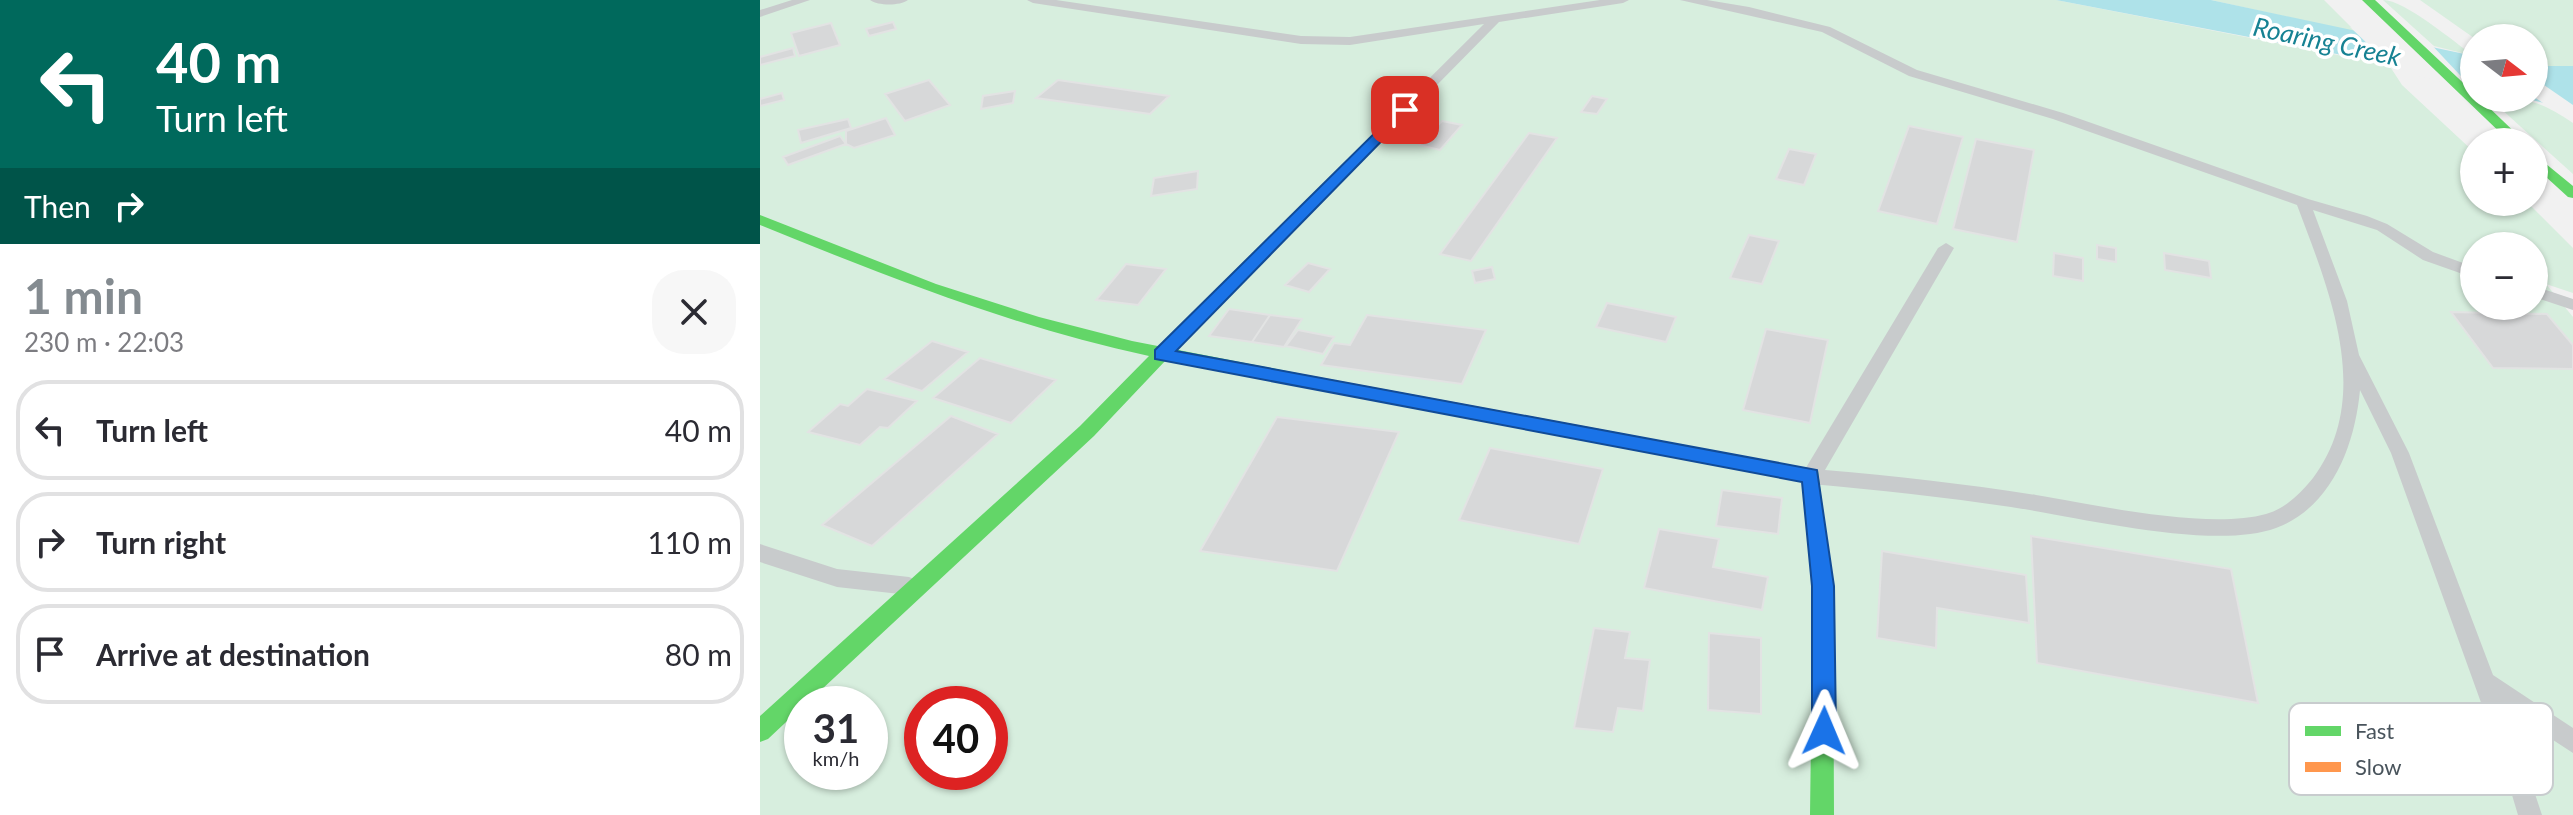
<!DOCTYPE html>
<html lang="en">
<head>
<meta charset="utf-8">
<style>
  :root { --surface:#fff; --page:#f7f7f7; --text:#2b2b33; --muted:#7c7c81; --line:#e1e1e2; --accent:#848b90 }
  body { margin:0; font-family:Lato,sans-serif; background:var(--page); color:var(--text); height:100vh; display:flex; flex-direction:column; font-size:30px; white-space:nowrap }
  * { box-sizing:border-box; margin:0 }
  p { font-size:26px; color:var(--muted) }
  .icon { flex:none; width:44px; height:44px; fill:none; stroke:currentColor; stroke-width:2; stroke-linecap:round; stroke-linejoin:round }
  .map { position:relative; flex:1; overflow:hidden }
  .details { display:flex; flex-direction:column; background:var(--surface); width:760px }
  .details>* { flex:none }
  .top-card { background:#00695c; color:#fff; overflow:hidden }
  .needle { width:52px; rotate:106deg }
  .controls { position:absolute; left:1700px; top:24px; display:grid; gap:16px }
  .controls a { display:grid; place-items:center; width:88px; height:88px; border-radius:50%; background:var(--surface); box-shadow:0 2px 6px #0004; font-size:40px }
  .speed { position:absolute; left:24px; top:686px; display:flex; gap:16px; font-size:40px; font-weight:700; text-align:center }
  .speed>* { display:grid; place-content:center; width:104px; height:104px; border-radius:50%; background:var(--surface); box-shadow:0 2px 6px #0004; line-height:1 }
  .speed small { font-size:20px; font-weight:400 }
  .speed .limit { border:12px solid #d22; background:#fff; color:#111 }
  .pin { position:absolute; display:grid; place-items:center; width:68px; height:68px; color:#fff; margin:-34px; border-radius:16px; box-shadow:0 4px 12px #0006 }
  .me { position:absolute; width:88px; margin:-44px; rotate:1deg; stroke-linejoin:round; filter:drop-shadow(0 0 6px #0008) }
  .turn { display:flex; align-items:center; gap:28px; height:168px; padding:0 24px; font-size:36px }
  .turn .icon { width:104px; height:104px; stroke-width:2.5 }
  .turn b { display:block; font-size:56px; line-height:68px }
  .then { display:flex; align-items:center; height:76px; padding:0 24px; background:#0003; gap:16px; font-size:30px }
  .round { display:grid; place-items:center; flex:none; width:84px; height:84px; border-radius:32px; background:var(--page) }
  .headline { display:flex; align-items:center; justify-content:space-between; height:136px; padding:0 24px }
  h1 { font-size:48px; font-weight:700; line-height:60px; color:var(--accent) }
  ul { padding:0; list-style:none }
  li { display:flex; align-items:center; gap:24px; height:100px; margin:0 16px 12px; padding:0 8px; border:4px solid var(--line); border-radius:32px }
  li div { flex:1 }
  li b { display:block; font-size:30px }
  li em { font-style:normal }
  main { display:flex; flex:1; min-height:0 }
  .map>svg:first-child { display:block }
  .green { fill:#d7eede; fill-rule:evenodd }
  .water { fill:#aee2e9 }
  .pier { fill:#f1f1f1 }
  .building { fill:#d7d8d9; stroke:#e2e3e3; stroke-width:2 }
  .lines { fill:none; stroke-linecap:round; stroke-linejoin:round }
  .lane { fill:#c8cbcc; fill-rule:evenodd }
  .fast { fill:#63d668; fill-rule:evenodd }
  .slow { fill:#ff974d; fill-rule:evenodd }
  .route { fill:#1a73e8; stroke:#114b97; stroke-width:2 }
  .labels { text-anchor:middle; stroke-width:7; stroke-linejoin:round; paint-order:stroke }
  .far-water-label { font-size:26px; font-style:italic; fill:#168293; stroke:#fff }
  .key { fill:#fff; stroke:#c8ccce; stroke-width:2 }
  .key-label { font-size:22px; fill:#49545c }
</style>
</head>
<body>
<main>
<section class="details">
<div class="top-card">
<div class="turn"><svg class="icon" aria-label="left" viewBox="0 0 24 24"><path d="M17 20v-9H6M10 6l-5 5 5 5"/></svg><div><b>40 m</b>Turn left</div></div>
<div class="then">Then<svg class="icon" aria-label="right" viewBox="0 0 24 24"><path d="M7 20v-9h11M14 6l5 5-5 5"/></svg></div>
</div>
<div class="headline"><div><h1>1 min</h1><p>230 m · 22:03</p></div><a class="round"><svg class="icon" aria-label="close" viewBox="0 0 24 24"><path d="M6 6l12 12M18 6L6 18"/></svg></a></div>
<ul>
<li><svg class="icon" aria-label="left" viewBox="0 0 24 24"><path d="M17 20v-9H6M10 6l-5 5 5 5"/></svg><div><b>Turn left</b></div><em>40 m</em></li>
<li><svg class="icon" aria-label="right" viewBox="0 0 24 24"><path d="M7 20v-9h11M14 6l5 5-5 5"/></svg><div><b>Turn right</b></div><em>110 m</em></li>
<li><svg class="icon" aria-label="arrive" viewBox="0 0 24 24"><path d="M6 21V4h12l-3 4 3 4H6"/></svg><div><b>Arrive at destination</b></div><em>80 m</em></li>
</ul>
</section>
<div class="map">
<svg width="1813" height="815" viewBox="0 0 1813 815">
  <rect width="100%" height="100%" fill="#f1f1f1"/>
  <path class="green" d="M0 0H1296L1629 65 1642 85 1714 152V202H1767L1813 248V293L1786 284 1813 317V815H0ZM1714 246H1774V306H1714ZM42 704H110V772H42ZM162 704H230V772H162Z
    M1451 0H1564L1596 32Z
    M1623 0C1645 0 1694 42 1714 56L1674 46Z
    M1660 0H1813V66H1774V38H1714Z
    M1729 98C1768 98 1780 101 1813 123V174Z"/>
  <path class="water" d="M1296 0H1451L1714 56V86L1629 64Z
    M1774 66H1813V110L1764 98H1774Z"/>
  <path class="pier" d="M1590 27 1668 41 1714 90 1635 70Z
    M1774 78 1813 105V114L1792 109 1774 97Z"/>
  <path class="building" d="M133 22 136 29 109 36 106 29Z
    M71 23 80 45 39 56 31 33Z
    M33 48 35 56 0 65V57Z
    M169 80 190 105 145 121 125 94Z
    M298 80 409 96 390 114 276 98Z
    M255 91 253 103 221 109 223 96Z
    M22 93 24 100 0 106V99Z
    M832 96 847 99 837 114 821 112Z
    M126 118 135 135 94 148 86 144V131Z
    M88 119 91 128 41 143 38 130Z
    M682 121 702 125 680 150 659 145Z
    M1149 126 1203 137 1177 224 1118 211Z
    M769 133 797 138 711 261 680 254Z
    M80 136 86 144 28 165 23 157Z
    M1216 139 1274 150 1257 242 1193 229Z
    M1029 149 1056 154 1044 185 1016 179Z
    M438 171 437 189 391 196 394 178Z
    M989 235 1019 241 1002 284 970 278Z
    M1337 245 1356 248V262L1337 259Z
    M1294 253 1323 258V281L1293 276Z
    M1404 253 1449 261 1451 278 1405 270Z
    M548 263 570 269 549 292 525 285Z
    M366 264 406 269 378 305 336 300Z
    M732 267 735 279 715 283 712 271Z
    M847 303 916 317 906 342 836 327Z
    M469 309 510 315 492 342 449 336Z
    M1691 312 1787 314 1813 345V369L1733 368Z
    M510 315 542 319 524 347 492 342Z
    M607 315 726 330 702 384 561 365 574 343 590 345Z
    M1006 329 1068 340 1050 423 983 410Z
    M538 330 574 337 563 354 526 346Z
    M172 341 208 352 162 391 124 379Z
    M220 358 296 380 251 423 173 398Z
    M107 389 157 401 128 428 120 427 100 445 48 432 80 404 88 406Z
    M191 416 238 434 112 546 62 525Z
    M517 417 639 432 577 571 440 551Z
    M730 448 843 469 819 544 699 520Z
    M962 490 1022 498 1018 534 956 526Z
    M899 529 959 539 953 567 1008 577 1002 610 884 588Z
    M1271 536 1471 569 1498 703 1277 663Z
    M1122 551 1266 575 1269 623 1177 608 1176 648 1117 638Z
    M834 628 870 632 865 658 890 660 883 711 858 708 853 732 814 728Z
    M949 633 1001 638V714L948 710Z"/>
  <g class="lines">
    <path class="lane" d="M32 0H50L0 17V10Z
      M110 0H148C140 6 118 6 110 0Z
      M267 0H296L541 36 590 37 840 0H869L863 3 739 22 408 358H396L393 354 396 350 724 24 590 45 541 44 273 3Z
      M920 0H947L989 7 1070 27 1157 70 1303 113 1548 199 1607 216 1627 224 1673 252 1714 267V278L1663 260 1617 230 1553 210 1587 301 1599 355 1649 453 1733 675 1813 728V753L1747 710 1782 815H1758L1741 758 1631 453 1600 390C1595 445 1572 507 1516 528 1454 551 1318 517 1251 507 1184 497 1118 490 1051 484L1044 481 1041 476 1178 248 1186 243 1194 248 1065 470C1135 476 1206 484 1276 495 1336 505 1448 530 1506 514 1525 509 1541 493 1553 478 1615 396 1568 288 1537 205L1293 119 1149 76 1062 32Z
      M1774 286 1813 299V310L1774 297Z
      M0 544 77 569 149 577 156 580 159 586 156 592 149 595 77 587 0 562Z"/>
    <path class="fast" d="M1602 0H1615L1714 93V98H1719L1765 142H1750Z
      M1774 154 1813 186V198L1808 197 1774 166Z
      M0 215 176 284 279 317 372 341 537 373 546 379 537 385 406 360 334 436 46 704H42V707L8 739 0 742V716L320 426 389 356C254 327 128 277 0 225Z
      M845 430 1058 471 1073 586 1074 815H1050L1053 586 1042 482 838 442 836 437 838 432Z"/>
    <path class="slow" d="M537 373 845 430 852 432 854 437 852 442 845 444 531 383 528 379 531 375Z"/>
  </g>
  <path class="route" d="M641 107 652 110 416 351 1057 470 1074 586 1076 731 1072 739 1064 742 1055 739 1052 731V586L1042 482 395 359V350Z"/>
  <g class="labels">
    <g class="far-water-label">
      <text transform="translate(1567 42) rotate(12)" y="9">Roaring Creek</text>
    </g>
  </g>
  <rect x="1529" y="703" width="264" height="92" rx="12" class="key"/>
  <rect x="1545" y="726" width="36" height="10" fill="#63d668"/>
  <rect x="1545" y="762" width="36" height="10" fill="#ff974d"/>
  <g class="key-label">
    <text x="1595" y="739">Fast</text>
    <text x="1595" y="775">Slow</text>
  </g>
</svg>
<div class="controls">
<a><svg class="needle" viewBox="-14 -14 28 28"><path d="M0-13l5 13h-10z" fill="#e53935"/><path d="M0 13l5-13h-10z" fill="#7c7c81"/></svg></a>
<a>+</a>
<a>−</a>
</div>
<div class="speed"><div>31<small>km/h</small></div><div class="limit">40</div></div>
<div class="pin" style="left:645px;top:110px;background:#d93025"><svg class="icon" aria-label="arrive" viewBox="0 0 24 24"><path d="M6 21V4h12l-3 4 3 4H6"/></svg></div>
<svg class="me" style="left:1064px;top:731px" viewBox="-20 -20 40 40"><path d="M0-17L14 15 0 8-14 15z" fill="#1a73e8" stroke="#fff" stroke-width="4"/></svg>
</div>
</main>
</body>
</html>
